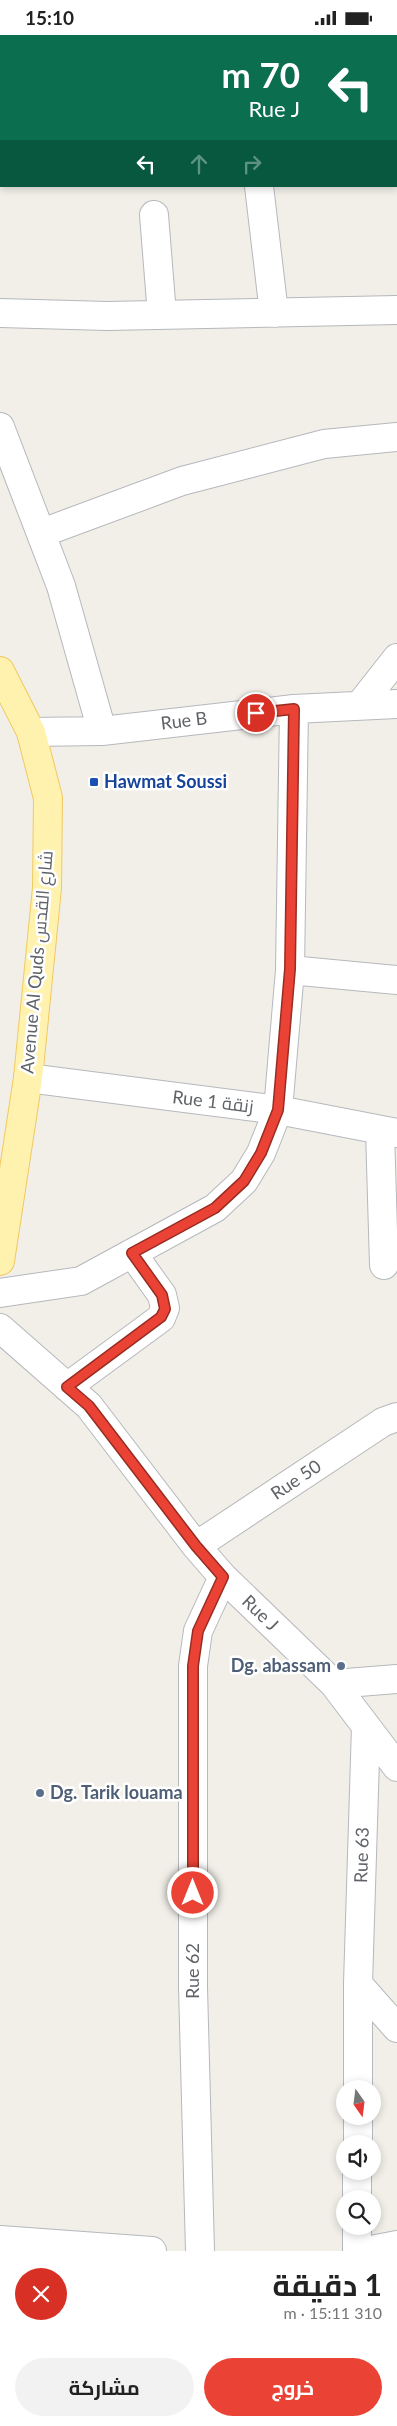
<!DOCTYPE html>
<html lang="ar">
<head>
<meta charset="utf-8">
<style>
  :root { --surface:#fff; --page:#f2f2f2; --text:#222; --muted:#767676; --accent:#ea4335 }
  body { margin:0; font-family:Lato,Cairo,sans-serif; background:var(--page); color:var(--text); direction:rtl; height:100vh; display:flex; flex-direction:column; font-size:19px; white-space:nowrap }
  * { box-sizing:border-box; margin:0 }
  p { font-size:16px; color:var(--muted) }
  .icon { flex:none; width:28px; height:28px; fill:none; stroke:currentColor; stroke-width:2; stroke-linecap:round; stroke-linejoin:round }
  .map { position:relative; height:2216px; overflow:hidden; direction:ltr }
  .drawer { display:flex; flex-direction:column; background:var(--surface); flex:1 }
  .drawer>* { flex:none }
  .top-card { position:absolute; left:0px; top:0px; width:398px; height:152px; box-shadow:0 2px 8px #0003; direction:rtl; background:#0b6e4f; color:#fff; overflow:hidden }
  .needle { width:32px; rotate:166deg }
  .buttons { position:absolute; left:336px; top:2045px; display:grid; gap:10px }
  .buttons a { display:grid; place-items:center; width:45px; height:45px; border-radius:50%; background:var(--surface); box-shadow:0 2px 8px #0003; font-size:25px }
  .pin { position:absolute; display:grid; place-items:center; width:42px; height:42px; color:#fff; margin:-21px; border:2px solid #fff; border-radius:50%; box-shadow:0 1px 5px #0007 }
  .me { position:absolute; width:55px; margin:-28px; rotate:0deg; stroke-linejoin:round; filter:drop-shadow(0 0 4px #0008) }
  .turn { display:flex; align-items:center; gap:18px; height:105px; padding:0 15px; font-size:22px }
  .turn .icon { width:65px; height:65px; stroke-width:2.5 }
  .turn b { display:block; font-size:35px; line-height:42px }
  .lanes { display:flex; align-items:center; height:48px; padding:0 15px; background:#0003; justify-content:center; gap:25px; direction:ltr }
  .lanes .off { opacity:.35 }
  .round { display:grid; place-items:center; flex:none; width:52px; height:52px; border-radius:26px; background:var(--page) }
  .head { display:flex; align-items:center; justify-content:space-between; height:85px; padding:0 15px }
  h1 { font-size:30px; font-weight:700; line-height:38px }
  .action { display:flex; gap:10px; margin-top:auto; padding:10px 15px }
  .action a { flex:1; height:58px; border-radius:30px; background:var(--accent); color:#fff; font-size:20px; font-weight:700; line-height:58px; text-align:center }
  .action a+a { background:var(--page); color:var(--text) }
  .status { display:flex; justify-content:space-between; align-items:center; height:35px; padding:0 25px; background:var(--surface); direction:ltr }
  .status svg { height:14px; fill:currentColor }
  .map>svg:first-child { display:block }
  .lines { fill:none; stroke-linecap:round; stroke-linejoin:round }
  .minor-casing { stroke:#b5b8bc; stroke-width:30 }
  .major-casing { stroke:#f2c960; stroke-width:30 }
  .minor { stroke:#fff; stroke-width:28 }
  .major { stroke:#fff2af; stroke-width:28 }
  .route-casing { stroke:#982c22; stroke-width:12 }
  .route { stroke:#ea4335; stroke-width:9 }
  .transit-dot { fill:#1a4fb4; stroke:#fff; stroke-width:2 }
  .service-dot { fill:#5c6f8a; stroke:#fff; stroke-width:2 }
  .labels { text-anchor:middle; stroke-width:5; stroke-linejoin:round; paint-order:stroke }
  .street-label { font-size:18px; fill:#5f6368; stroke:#fff }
  .transit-label { font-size:18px; font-weight:bold; fill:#164399; stroke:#fff; text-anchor:start }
  .service-label { font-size:18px; font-weight:bold; fill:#4e5e75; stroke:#fff; text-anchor:end }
</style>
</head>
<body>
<div class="status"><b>15:10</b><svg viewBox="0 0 49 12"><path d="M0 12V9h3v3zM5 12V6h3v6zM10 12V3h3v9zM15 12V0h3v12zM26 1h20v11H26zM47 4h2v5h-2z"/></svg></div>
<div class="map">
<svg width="397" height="2216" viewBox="0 0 397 2216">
  <rect width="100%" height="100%" fill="#f1efe8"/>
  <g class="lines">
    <defs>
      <path id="minor" d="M346 0 347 1
        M396 73 397 74
        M259 151 274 278
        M154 180 162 280
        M0 278 107 281 397 275
        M0 392 61 551 102 696
        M42 498 182 446 324 409 397 402
        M360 670 397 623
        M31 697 102 696 294 674 397 669
        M290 935 397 945
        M28 1043 278 1075 397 1098
        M380 1096 384 1230
        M0 1258 81 1246 215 1173 244 1146 261 1118 278 1075 290 935 294 674
        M0 1293 89 1371 196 1511 223 1542 334 1649 397 1732
        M67 1352 161 1283 165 1273 162 1260 132 1218
        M196 1511 383 1387 397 1382
        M334 1649 397 1644
        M358 1949 397 1993
        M358 2054V1949L366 1691
        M358 2109V2081
        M357 2164V2136
        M0 2205 152 2216
        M200 2216 193 1952V1631L198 1596 223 1542
        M357 2216V2191
        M366 2216 397 2210"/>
      <path id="major" d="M0 636 31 697 48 763 47 853 28 1043 0 1226"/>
    </defs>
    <use href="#minor" class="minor-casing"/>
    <use href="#major" class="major-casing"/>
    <use href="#minor" class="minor"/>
    <use href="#major" class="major"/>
  </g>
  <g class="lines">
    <defs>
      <path id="route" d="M193 1858V1631L198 1596 223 1542 196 1511 89 1371 67 1352 161 1282 165 1274 162 1260 132 1218 215 1173 244 1146 261 1118 278 1075 290 934 294 674 256 678"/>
    </defs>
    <use href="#route" class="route-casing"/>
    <use href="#route" class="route"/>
  </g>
  <rect class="transit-dot" x="89" y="742" width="10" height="10" rx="2.5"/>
  <g class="service-dot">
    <circle cx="341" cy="1631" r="5"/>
    <circle cx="40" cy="1758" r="5"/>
  </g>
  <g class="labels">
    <g class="street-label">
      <text transform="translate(184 686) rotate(-7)" y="6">Rue B</text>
      <text transform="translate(37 927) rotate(-85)" y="6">Avenue Al Quds شارع القدس</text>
      <text transform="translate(213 1067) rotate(7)" y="6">Rue 1 زنقة</text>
      <text transform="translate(296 1445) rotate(-34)" y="6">Rue 50</text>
      <text transform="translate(260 1578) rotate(44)" y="6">Rue J</text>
      <text transform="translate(362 1820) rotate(-88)" y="6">Rue 63</text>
      <text transform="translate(193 1936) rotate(-90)" y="6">Rue 62</text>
    </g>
    <g class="transit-label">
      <text x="104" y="753">Hawmat Soussi</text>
    </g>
    <g class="service-label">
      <text x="331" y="1637">Dg. abassam</text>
      <text x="50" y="1764" text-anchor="start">Dg. Tarik louama</text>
    </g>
  </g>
</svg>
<div class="buttons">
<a><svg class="needle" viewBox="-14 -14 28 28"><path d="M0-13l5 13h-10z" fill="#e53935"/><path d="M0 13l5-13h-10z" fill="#767676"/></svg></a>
<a><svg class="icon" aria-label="sound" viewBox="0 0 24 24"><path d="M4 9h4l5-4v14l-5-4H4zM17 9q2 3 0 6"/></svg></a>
<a><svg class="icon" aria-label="search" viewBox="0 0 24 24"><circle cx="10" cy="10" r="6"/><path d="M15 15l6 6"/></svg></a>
</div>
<div class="pin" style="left:256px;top:678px;background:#d93025"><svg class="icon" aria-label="arrive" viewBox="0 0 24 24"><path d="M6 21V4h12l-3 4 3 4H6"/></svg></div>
<svg class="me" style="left:193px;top:1858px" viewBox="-20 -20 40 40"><circle r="17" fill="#ea4335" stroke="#fff" stroke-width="3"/><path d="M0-11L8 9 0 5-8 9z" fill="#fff"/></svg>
<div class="top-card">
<div class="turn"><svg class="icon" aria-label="left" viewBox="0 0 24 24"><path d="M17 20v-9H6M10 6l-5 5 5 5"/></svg><div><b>70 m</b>Rue J</div></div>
<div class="lanes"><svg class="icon" aria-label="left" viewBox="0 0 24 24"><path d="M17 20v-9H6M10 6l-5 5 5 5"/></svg><svg class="icon off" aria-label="ahead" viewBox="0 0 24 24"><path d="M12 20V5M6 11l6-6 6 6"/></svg><svg class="icon off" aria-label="right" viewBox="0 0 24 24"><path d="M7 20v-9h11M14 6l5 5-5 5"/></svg></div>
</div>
</div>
<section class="drawer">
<div class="head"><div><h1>1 دقيقة</h1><p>310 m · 15:11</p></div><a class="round" style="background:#d93025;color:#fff"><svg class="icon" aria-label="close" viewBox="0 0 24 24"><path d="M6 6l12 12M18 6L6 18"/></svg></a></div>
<div class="action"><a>خروج</a><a>مشاركة</a></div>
</section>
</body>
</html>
